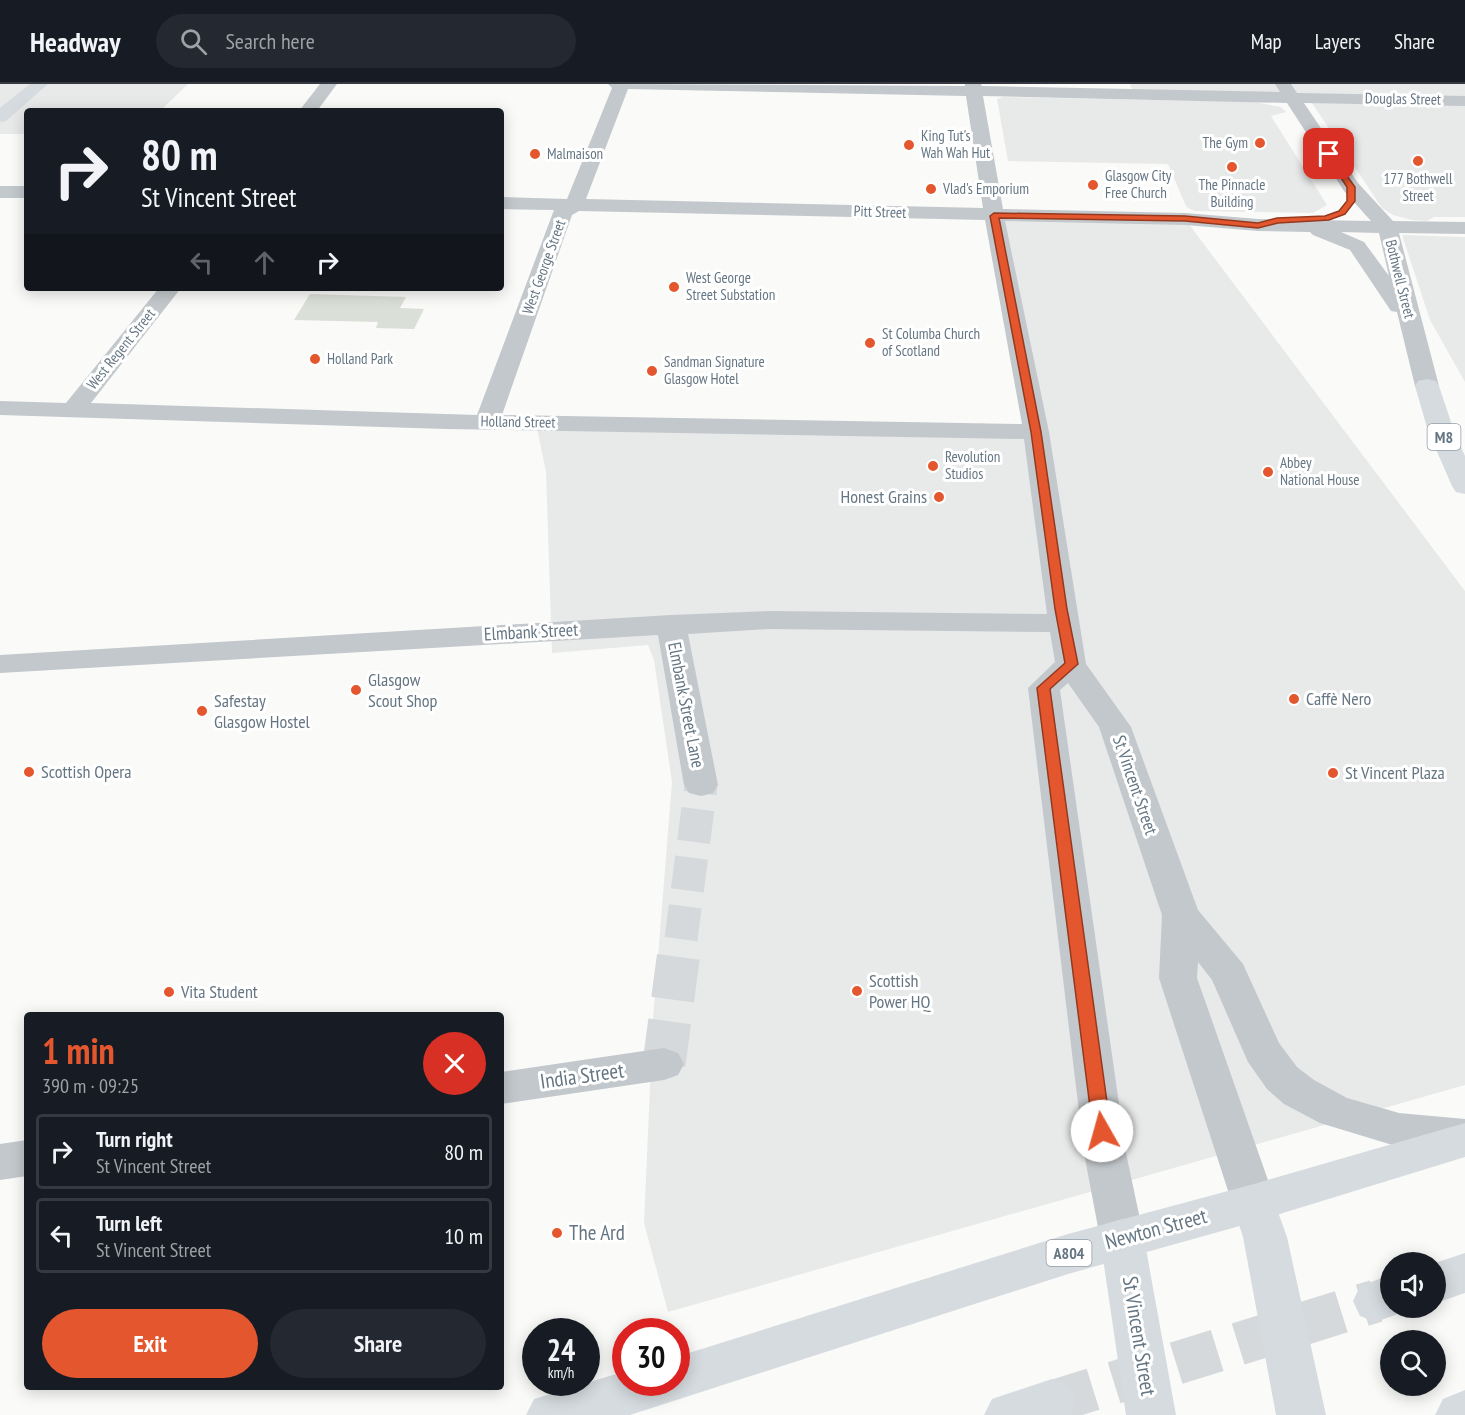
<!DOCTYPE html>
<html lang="en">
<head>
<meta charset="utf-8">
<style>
  :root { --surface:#171b24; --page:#242831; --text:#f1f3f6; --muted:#9ea1a6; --line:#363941; --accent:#e4572e }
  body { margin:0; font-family:"PT Sans Narrow",sans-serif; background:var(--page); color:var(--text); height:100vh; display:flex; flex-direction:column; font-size:22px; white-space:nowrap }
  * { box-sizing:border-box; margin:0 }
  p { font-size:20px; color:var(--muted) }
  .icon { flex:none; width:33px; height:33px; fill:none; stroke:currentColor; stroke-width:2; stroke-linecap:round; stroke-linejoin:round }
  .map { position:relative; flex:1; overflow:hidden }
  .drawer { position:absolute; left:24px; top:928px; width:480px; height:378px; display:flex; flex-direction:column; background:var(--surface); border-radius:6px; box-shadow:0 3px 15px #0003 }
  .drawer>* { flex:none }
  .top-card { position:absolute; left:24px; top:24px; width:480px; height:183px; border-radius:6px; box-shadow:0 3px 15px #0003; background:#171b24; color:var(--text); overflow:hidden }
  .fabs { position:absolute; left:1380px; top:1168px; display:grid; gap:12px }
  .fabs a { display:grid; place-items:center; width:66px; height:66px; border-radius:50%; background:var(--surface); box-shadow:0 3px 15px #0003; font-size:30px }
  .speed { position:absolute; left:522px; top:1234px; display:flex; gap:12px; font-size:30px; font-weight:700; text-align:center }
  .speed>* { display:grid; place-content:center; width:78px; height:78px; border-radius:50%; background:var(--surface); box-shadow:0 3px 15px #0003; line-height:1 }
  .speed small { font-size:15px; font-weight:400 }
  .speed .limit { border:9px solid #d22; background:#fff; color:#111 }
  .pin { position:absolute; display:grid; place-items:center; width:51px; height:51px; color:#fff; margin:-26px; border-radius:12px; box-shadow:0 3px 9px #0006 }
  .me { position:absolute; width:66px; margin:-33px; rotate:353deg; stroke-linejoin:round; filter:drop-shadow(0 0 4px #0008) }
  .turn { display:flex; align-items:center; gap:21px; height:126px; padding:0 18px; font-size:27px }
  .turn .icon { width:78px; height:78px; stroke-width:2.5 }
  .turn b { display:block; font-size:42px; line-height:51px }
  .lanes { display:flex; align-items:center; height:57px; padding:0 18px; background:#0003; justify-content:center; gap:30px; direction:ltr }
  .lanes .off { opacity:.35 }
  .round { display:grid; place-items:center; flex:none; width:63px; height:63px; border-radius:32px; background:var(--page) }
  .head { display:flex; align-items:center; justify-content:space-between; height:102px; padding:0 18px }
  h1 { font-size:36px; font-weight:600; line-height:45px; color:var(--accent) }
  .action { display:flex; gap:12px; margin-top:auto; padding:12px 18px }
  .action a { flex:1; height:69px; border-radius:36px; background:var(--accent); color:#fff; font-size:24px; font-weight:600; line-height:69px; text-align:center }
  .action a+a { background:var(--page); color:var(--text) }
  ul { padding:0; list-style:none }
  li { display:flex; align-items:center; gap:18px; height:75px; margin:0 12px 9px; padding:0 6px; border:3px solid var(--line); border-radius:6px }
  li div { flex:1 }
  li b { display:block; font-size:22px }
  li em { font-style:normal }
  header { display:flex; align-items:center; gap:36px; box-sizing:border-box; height:84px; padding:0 30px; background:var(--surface); border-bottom:2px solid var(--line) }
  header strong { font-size:28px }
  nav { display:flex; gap:33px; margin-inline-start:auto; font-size:21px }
  .search { width:420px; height:54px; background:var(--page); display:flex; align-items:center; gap:15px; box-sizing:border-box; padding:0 21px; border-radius:33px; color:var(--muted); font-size:22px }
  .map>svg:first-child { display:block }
  .built { fill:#e8e9e9 }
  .green { fill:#dadfd7 }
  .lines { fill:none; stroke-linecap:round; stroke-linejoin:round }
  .street-tunnel-far1 { stroke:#d5d9db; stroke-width:33; stroke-dasharray:33 16; stroke-linecap:butt }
  .street-tunnel { stroke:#d5d9db; stroke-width:43; stroke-dasharray:43 22; stroke-linecap:butt }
  .highway-tunnel { stroke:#d5d9db; stroke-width:43; stroke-dasharray:43 22; stroke-linecap:butt }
  .street { fill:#c3c8cc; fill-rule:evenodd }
  .secondary { fill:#d6dbdf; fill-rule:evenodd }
  .primary { fill:#d6dbdf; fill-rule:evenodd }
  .highway { fill:#d6dbdf; fill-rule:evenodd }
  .route { fill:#e4572e; stroke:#94391e; stroke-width:1.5 }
  .poi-dot { fill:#e4572e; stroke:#fff; stroke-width:2 }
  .labels { text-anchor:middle; stroke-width:6; stroke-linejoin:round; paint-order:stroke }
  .far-street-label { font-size:15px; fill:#657683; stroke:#fff }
  .far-poi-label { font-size:15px; fill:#657683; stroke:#fff; text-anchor:start }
  .shield { fill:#fff; stroke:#939fa8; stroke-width:1.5 }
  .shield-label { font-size:16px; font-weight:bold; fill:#657683 }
  .poi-label { font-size:18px; fill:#657683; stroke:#fff; text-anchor:start }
  .street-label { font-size:18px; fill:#657683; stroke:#fff }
  .near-street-label { font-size:21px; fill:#657683; stroke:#fff }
  .near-poi-label { font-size:21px; fill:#657683; stroke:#fff; text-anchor:start }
</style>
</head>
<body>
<header>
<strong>Headway</strong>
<div class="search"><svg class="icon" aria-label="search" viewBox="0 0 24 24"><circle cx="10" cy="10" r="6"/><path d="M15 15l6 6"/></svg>Search here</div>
<nav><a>Map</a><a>Layers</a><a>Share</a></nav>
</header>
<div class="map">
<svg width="1465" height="1331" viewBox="0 0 1465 1331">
  <rect width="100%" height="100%" fill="#fafaf8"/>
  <path class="built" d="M0 0H188L160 27H27V50H0Z
    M1130 0H1465V17L1134 10Z
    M1003 13 1254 18 1281 23 1286 28 1271 32 1327 121 1313 129 1195 127 1188 124 1185 120 1168 80 1008 77 997 15Z
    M1312 19 1465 21V133H1434L1427 137 1412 136 1393 131 1382 124Z
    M994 132 1185 135 1465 507V1001L668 1228 644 1139 653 935 672 698 654 576 648 561 552 569 546 388 536 339 1035 348Z
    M1402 151 1465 153V298L1430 236Z"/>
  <path class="green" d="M310 210 406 213 400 224 424 225 414 245 376 244 378 238 294 236Z"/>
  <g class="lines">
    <path class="street-tunnel-far1" d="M681 855 701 701"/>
    <path class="street-tunnel" d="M664 980 681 853"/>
    <path class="highway-tunnel" d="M1052 1318 1376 1217"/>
    <path class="street" d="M320 0H337L317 27H299Z
      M608 0 965 2V0H981L982 2 1280 8 1275 0H1291L1297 9 1465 12V22L1304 19 1358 99 1393 137 1465 138V150L1399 149 1439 302 1436 307 1427 309 1418 307 1415 302 1397 228 1391 227 1350 166 1313 151 1310 148 1258 147 1185 141 1005 137 1049 348 1086 580 1131 643 1198 826 1243 880 1279 959 1297 983 1314 996 1347 1014 1399 1029 1465 1035V1069L1399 1063 1320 1039 1284 1020 1267 1005 1248 978 1212 896 1198 878 1197 894 1276 1119 1270 1132 1254 1138 1238 1132 1232 1119 1159 894 1162 831 1099 643 1068 599 1060 606 1126 1069 1144 1154 1138 1168 1122 1173 1106 1168 1100 1154 1084 1069 1028 604 1055 578 1050 548 769 545 688 550 718 701 713 709 701 712 689 709 684 701 658 551 0 589V571L671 531 769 527 1047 530 1024 355 446 345 0 331V317L66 319 159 204H181L91 319 477 331 554 126 501 125V113L567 115 612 4ZM628 5 966 12 983 124 586 115ZM983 12 1287 19 1344 107 1371 137 1258 135 1185 129 1003 125ZM579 127 985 136 1022 340 502 331 572 131ZM1341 148 1379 149 1389 192 1364 158Z
      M0 102H27V114H0Z
      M664 964 678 969 684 980 678 991 664 996 501 1020V988Z
      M27 1056V1092L0 1096V1060Z"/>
    <path class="secondary" d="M30 0H48L6 37 0 38V24Z
      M1254 1100 1270 1106 1287 1153 1326 1331H1276L1243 1153 1232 1119 1238 1106Z
      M1122 1135 1138 1140 1144 1154 1176 1331H1126L1100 1154 1106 1140Z"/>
    <path class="primary" d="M1465 1039V1073L1254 1138 1068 1190 630 1331H526L534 1315 626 1287V1299H676V1273L1068 1150 1254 1100Z"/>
    <path class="highway" d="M1427 295 1436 297 1439 302 1454 347 1465 372V410L1456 408 1452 402 1428 347 1415 302 1418 297Z
      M1465 1169V1209L1436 1219 1435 1179Z
      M1390 1191V1224H1408L1406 1227 1376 1238 1360 1232 1353 1217 1360 1202Z
      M1052 1295 1069 1302 1076 1318 1071 1331H984L992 1315Z
      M1465 1306V1331H1435L1443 1315Z"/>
  </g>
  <path class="route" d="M1329 67 1355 103V117L1345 130 1329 136 1278 139 1258 144 1185 137 999 134 1041 348 1067 525 1078 580 1050 605 1111 1047 1108 1052 1102 1054 1096 1052 1093 1047 1037 604 1065 579 1055 525 1031 348 990 132 994 129 1185 132 1258 139 1277 134 1325 132 1339 127 1347 117V103L1325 70Z"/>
  <g class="poi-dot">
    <circle cx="1260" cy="59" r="6"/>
    <circle cx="909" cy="61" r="6"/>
    <circle cx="535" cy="70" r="6"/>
    <circle cx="1418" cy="77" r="6"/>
    <circle cx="1232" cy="83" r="6"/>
    <circle cx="1093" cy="101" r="6"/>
    <circle cx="931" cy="105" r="6"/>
    <circle cx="674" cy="203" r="6"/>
    <circle cx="870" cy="259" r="6"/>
    <circle cx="315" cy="275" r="6"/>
    <circle cx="652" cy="287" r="6"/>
    <circle cx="933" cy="382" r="6"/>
    <circle cx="1268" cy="388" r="6"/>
    <circle cx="939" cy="413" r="6"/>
    <circle cx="356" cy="606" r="6"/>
    <circle cx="1294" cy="615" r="6"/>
    <circle cx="202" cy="627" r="6"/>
    <circle cx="29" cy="688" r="6"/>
    <circle cx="1333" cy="689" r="6"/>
    <circle cx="857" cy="907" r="6"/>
    <circle cx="169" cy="908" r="6"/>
    <circle cx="557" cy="1149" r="6"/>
  </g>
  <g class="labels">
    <g class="far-street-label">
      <text transform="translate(1403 15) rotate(1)" y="5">Douglas Street</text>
      <text transform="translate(880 128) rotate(2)" y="5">Pitt Street</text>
      <text transform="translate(544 183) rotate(-70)" y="5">West George Street</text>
      <text transform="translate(1400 195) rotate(76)" y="5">Bothwell Street</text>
      <text transform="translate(121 265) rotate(-51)" y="5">West Regent Street</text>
      <text transform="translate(518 338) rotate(1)" y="5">Holland Street</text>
    </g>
    <g class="far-poi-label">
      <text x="921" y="57">King Tut's<tspan x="921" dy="17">Wah Wah Hut</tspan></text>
      <text x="1248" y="64" text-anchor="end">The Gym</text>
      <text x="547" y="75">Malmaison</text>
      <text x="1105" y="97">Glasgow City<tspan x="1105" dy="17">Free Church</tspan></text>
      <text x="1418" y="100" text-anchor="middle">177 Bothwell<tspan x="1418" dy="17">Street</tspan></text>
      <text x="1232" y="106" text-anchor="middle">The Pinnacle<tspan x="1232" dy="17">Building</tspan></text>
      <text x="943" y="110">Vlad's Emporium</text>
      <text x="686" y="199">West George<tspan x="686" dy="17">Street Substation</tspan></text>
      <text x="882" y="255">St Columba Church<tspan x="882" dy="17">of Scotland</tspan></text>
      <text x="327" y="280">Holland Park</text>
      <text x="664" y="283">Sandman Signature<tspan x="664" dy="17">Glasgow Hotel</tspan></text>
      <text x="945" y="378">Revolution<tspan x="945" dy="17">Studios</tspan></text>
      <text x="1280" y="384">Abbey<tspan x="1280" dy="17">National House</tspan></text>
    </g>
    <g class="shield">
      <rect x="1427.5" y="340" width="33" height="26" rx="4.5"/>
      <rect x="1046.5" y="1156" width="45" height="26" rx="4.5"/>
    </g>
    <g class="shield-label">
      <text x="1444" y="359">M8</text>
      <text x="1069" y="1175">A804</text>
    </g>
    <g class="poi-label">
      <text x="927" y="419" text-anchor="end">Honest Grains</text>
      <text x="368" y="602">Glasgow<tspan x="368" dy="21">Scout Shop</tspan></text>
      <text x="1306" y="621">Caffè Nero</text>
      <text x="214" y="623">Safestay<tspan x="214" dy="21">Glasgow Hostel</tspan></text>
      <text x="41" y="694">Scottish Opera</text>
      <text x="1345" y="695">St Vincent Plaza</text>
      <text x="869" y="903">Scottish<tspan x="869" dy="21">Power HQ</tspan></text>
      <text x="181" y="914">Vita Student</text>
    </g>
    <g class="street-label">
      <text transform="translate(531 548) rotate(-3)" y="6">Elmbank Street</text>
      <text transform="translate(686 621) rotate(79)" y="6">Elmbank Street Lane</text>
      <text transform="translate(1135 701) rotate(71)" y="6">St Vincent Street</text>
    </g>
    <g class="near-street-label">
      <text transform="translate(582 992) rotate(-8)" y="7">India Street</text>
      <text transform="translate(1156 1145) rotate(-15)" y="7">Newton Street</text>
      <text transform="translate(1139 1252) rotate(81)" y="7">St Vincent Street</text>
    </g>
    <g class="near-poi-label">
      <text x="569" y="1156">The Ard</text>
    </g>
  </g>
</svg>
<div class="fabs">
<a><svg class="icon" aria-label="sound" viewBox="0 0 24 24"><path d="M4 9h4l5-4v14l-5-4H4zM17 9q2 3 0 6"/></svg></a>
<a><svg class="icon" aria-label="search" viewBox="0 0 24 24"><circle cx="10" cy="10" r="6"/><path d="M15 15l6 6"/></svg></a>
</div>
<div class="speed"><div>24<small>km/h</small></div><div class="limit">30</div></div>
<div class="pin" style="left:1329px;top:70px;background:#d93025"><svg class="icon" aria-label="arrive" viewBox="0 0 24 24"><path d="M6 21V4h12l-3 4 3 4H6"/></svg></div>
<svg class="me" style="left:1102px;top:1047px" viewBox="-20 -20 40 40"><circle r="19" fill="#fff"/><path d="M0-13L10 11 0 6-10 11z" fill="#e4572e"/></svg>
<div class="top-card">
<div class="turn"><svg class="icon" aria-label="right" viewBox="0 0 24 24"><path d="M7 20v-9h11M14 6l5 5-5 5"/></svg><div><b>80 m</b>St Vincent Street</div></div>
<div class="lanes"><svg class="icon off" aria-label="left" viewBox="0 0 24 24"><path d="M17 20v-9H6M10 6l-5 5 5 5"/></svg><svg class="icon off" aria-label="ahead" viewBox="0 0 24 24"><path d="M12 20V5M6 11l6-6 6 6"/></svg><svg class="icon" aria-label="right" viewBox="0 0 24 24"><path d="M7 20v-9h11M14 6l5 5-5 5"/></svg></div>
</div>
<section class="drawer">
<div class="head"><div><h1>1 min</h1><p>390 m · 09:25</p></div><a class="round" style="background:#d93025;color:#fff"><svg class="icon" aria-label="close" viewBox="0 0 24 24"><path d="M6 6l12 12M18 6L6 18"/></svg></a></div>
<ul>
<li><svg class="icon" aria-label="right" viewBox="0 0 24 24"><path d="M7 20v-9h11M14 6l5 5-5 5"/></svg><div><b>Turn right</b><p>St Vincent Street</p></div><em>80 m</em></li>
<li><svg class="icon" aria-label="left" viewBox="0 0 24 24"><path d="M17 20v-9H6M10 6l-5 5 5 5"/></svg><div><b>Turn left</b><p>St Vincent Street</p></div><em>10 m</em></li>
</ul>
<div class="action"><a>Exit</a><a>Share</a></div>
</section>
</div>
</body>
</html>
